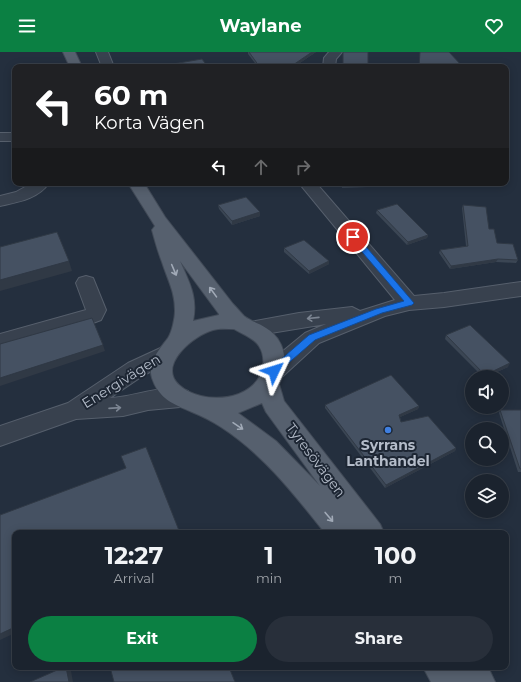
<!DOCTYPE html>
<html lang="en">
<head>
<meta charset="utf-8">
<style>
  :root { --surface:#1b232e; --page:#282f3a; --text:#f1f3f6; --muted:#a0a4aa; --line:#39404a; --accent:#0b8043 }
  body { margin:0; font-family:Montserrat,sans-serif; background:var(--page); color:var(--text); height:100vh; display:flex; flex-direction:column; font-size:15px; white-space:nowrap }
  * { box-sizing:border-box; margin:0 }
  p { font-size:13px; color:var(--muted) }
  .icon { flex:none; width:22px; height:22px; fill:none; stroke:currentColor; stroke-width:2; stroke-linecap:round; stroke-linejoin:round }
  .map { position:relative; flex:1; overflow:hidden }
  .drawer { position:absolute; left:12px; top:478px; width:497px; height:140px; display:flex; flex-direction:column; background:var(--surface); border-radius:8px; box-shadow:0 2px 10px #0003,0 0 0 1px var(--line) }
  .drawer>* { flex:none }
  .hud { position:absolute; left:12px; top:12px; width:497px; height:122px; border-radius:8px; box-shadow:0 2px 10px #0003,0 0 0 1px var(--line); background:#202124; color:#fff; overflow:hidden }
  .buttons { position:absolute; left:465px; top:318px; display:grid; gap:8px }
  .buttons a { display:grid; place-items:center; width:44px; height:44px; border-radius:50%; background:var(--surface); box-shadow:0 2px 10px #0003,0 0 0 1px var(--line); font-size:20px }
  .pin { position:absolute; display:grid; place-items:center; width:34px; height:34px; color:#fff; margin:-17px; border:2px solid #fff; border-radius:50%; box-shadow:0 1px 4px #0007 }
  .me { position:absolute; width:44px; margin:-22px; rotate:49deg; stroke-linejoin:round; filter:drop-shadow(0 0 3px #0008) }
  .turn { display:flex; align-items:center; gap:14px; height:84px; padding:0 16px; font-size:18px }
  .turn .icon { width:52px; height:52px; stroke-width:2.5 }
  .turn b { display:block; font-size:28px; line-height:34px }
  .lanes { display:flex; align-items:center; height:38px; padding:0 16px; background:#0003; justify-content:center; gap:20px; direction:ltr }
  .lanes .off { opacity:.35 }
  .eta { display:flex; justify-content:space-evenly; align-items:center; height:68px; text-align:center }
  .eta b { font-size:24px; font-weight:700; line-height:28px }
  .action { display:flex; gap:8px; margin-top:auto; padding:8px 16px }
  .action a { flex:1; height:46px; border-radius:24px; background:var(--accent); color:#fff; font-size:16px; font-weight:700; line-height:46px; text-align:center }
  .action a+a { background:var(--page); color:var(--text) }
  header { display:flex; justify-content:space-between; align-items:center; height:52px; padding:0 16px; background:var(--accent); color:#fff; font-size:18px; font-weight:700 }
  .map>svg:first-child { display:block }
  .lines { fill:none; stroke-linecap:round; stroke-linejoin:round }
  .minor-casing { stroke:#565f6c; stroke-width:2 }
  .major-casing { stroke:#414a57; stroke-width:2 }
  .minor { fill:#38414e; fill-rule:evenodd }
  .major { fill:#56606e; fill-rule:evenodd }
  .wall { fill:#3b4654 }
  .shaded-wall { fill:#303945 }
  .building { fill:#455162; stroke:#303945 }
  .oneway { stroke:#a1aab7 }
  .oneway2 { stroke:#7c8592 }
  .route { fill:#1a73e8; stroke:#114b97 }
  .shop-dot { fill:#3f7fe0; stroke:#1d2633; stroke-width:1.5 }
  .labels { text-anchor:middle; stroke-width:4; stroke-linejoin:round; paint-order:stroke }
  .street-label { font-size:14px; fill:#b4bcc9; stroke:#1d2633 }
  .poi-label { font-size:14px; font-weight:bold; fill:#b4bcc9; stroke:#1d2633 }
</style>
</head>
<body>
<header><svg class="icon" aria-label="menu" viewBox="0 0 24 24"><path d="M4 6h16M4 12h16M4 18h16"/></svg>Waylane<svg class="icon" aria-label="heart" viewBox="0 0 24 24"><path d="M12 20l-8-8c-3-5 5-10 8-4 3-6 11-1 8 4z"/></svg></header>
<div class="map">
<svg width="521" height="630" viewBox="0 0 521 630">
  <rect width="100%" height="100%" fill="#242f3e"/>
  <g class="lines">
    <defs>
      <path id="minor" d="M96 0H108L114 15H102Z
        M329 0H342L336 7 335 15H323L324 6Z
        M0 81H15V89H0Z
        M32 131H49C38 147 18 150 0 154V144L16 140Z
        M299 131H316L414 244 444 241 521 230V244L444 255 409 258 385 264 319 291 282 325 274 328 266 325 263 319 266 313 305 281 326 272 252 284 245 281 242 276 245 271 299 261 352 255 360 259 395 248Z
        M86 224 93 226 106 258 101 268 85 274 0 298V282L86 258 76 231 79 226Z
        M167 293 175 295 178 301 175 307 144 323 110 346C135 345 164 331 188 339L191 346 188 353 180 355 148 358 123 364 76 367 0 394V374L68 351 128 311Z"/>
      <path id="major" d="M63 0H75L82 15H70Z
        M128 131H144L165 165 233 252C237 256 240 260 244 264 250 269 259 271 266 276 286 288 289 313 279 332L284 349 380 472 384 481H325C294 442 264 403 221 375 212 369 202 364 192 360 173 352 159 347 152 326 147 310 160 297 168 286 172 280 175 266 175 259 175 239 168 229 162 210 158 200 155 189 152 178L155 174ZM180 209 219 262V263L193 269C198 245 189 230 180 209ZM234 277C242 282 254 286 259 294 263 300 264 308 263 315 256 350 202 354 179 333 157 313 194 283 213 278 220 276 227 277 234 277ZM262 351 266 360 320 434 276 389 238 361Z
        M423 615H488L495 630H431Z"/>
    </defs>
    <use href="#minor" class="minor-casing"/>
    <use href="#major" class="major-casing"/>
    <use href="#minor" class="minor"/>
    <use href="#major" class="major"/>
  </g>
  <path class="wall" d="M248 0H316L294 15H258L248 2Z
    M341 131H369V132L368 135 342 136Z
    M400 131H422L421 135H400Z
    M218 153 260 164 232 173 219 157Z
    M463 153 489 177 497 191 518 208 516 211 496 210 450 217 439 201 440 198 466 194 462 156Z
    M377 158 428 183 427 186 407 193 376 161Z
    M284 196 329 212 309 222 284 200Z
    M446 283 508 315 486 325H483L445 287Z
    M325 353 419 354 418 357 400 365 401 370 456 396 455 399 385 436 325 356Z
    M500 358H521V420H518L499 361Z"/>
  <path class="shaded-wall" d="M312 0H316L294 15H290Z
    M260 160V164L232 173V169Z
    M428 183 427 186 407 193 408 190Z
    M498 207 496 210 450 217 451 214Z
    M69 209 72 219 0 239V228Z
    M329 209V212L309 222V219Z
    M103 293 105 299 0 334V326Z
    M510 311 508 315 486 325H484L485 323Z
    M419 354 418 357 398 366 399 363Z
    M456 396 455 399 385 436 386 433Z
    M15 575V581L0 588V582Z
    M66 615 71 619 73 630H69Z"/>
  <path class="building" d="M249 0H312L290 15 259 14Z
    M343 0H368V15H343Z
    M420 0H449L463 15H419Z
    M202 7 208 15H168L167 13Z
    M342 131H369V132H342Z
    M400 131H422V132H400Z
    M246 145 260 160 232 169 218 153Z
    M397 152 428 183 408 190 377 158Z
    M463 153 486 155 489 177H494L497 191 513 192 518 208 498 207 451 214 440 198 468 194Z
    M57 180 69 209 0 228V195Z
    M304 188 329 209 309 219 284 196Z
    M92 266 103 293 0 326V292Z
    M470 273 510 311 485 323 446 283Z
    M391 323 419 354 399 363 401 370 428 364 456 396 386 433 325 353Z
    M500 358H521V417H520Z
    M146 395 180 481H15V575L0 582V463L126 416 121 404Z
    M64 615H66L69 630H30Z
    M110 615H229L235 630H114Z"/>
  <defs><path id="oneway-shaft" d="M-6 0H5M1.5-3L5.5 0L1.5 3" fill="none" stroke-width="1.6" stroke-linecap="round" stroke-linejoin="round"/></defs>
  <g class="oneway">
    <use href="#oneway-shaft" transform="translate(174 218) rotate(67)"/>
    <use href="#oneway-shaft" transform="translate(213 240) rotate(-126)"/>
    <use href="#oneway-shaft" transform="translate(238 374) rotate(34)"/>
    <use href="#oneway-shaft" transform="translate(329 465) rotate(50)"/>
  </g>
  <g class="oneway2">
    <use href="#oneway-shaft" transform="translate(313 266) rotate(174)"/>
    <use href="#oneway-shaft" transform="translate(115 356) rotate(-4)"/>
  </g>
  <path class="route" d="M351 183H356L414 251 412 253 382 261 315 288 277 321H271L269 319 271 316 309 283 376 257 404 249 351 187Z"/>
  <circle class="shop-dot" cx="388" cy="378" r="4"/>
  <g class="labels">
    <g class="street-label">
      <text transform="translate(121 329) rotate(-32)" y="5">Energivägen</text>
      <text transform="translate(316 408) rotate(53)" y="5">Tyresövägen</text>
    </g>
    <g class="poi-label">
      <text x="388" y="398">Syrrans<tspan x="388" dy="16">Lanthandel</tspan></text>
    </g>
  </g>
</svg>
<div class="buttons">
<a><svg class="icon" aria-label="sound" viewBox="0 0 24 24"><path d="M4 9h4l5-4v14l-5-4H4zM17 9q2 3 0 6"/></svg></a>
<a><svg class="icon" aria-label="search" viewBox="0 0 24 24"><circle cx="10" cy="10" r="6"/><path d="M15 15l6 6"/></svg></a>
<a><svg class="icon" aria-label="layers" viewBox="0 0 24 24"><path d="M12 4l9 5-9 5-9-5zM3 14l9 5 9-5"/></svg></a>
</div>
<div class="pin" style="left:353px;top:185px;background:#d93025"><svg class="icon" aria-label="arrive" viewBox="0 0 24 24"><path d="M6 21V4h12l-3 4 3 4H6"/></svg></div>
<svg class="me" style="left:274px;top:319px" viewBox="-20 -20 40 40"><path d="M0-17L14 15 0 8-14 15z" fill="#1a73e8" stroke="#fff" stroke-width="4"/></svg>
<div class="hud">
<div class="turn"><svg class="icon" aria-label="left" viewBox="0 0 24 24"><path d="M17 20v-9H6M10 6l-5 5 5 5"/></svg><div><b>60 m</b>Korta Vägen</div></div>
<div class="lanes"><svg class="icon" aria-label="left" viewBox="0 0 24 24"><path d="M17 20v-9H6M10 6l-5 5 5 5"/></svg><svg class="icon off" aria-label="ahead" viewBox="0 0 24 24"><path d="M12 20V5M6 11l6-6 6 6"/></svg><svg class="icon off" aria-label="right" viewBox="0 0 24 24"><path d="M7 20v-9h11M14 6l5 5-5 5"/></svg></div>
</div>
<section class="drawer">
<div class="eta">
<div><b>12:27</b><p>Arrival</p></div>
<div><b>1</b><p>min</p></div>
<div><b>100</b><p>m</p></div>
</div>
<div class="action"><a>Exit</a><a>Share</a></div>
</section>
</div>
</body>
</html>
